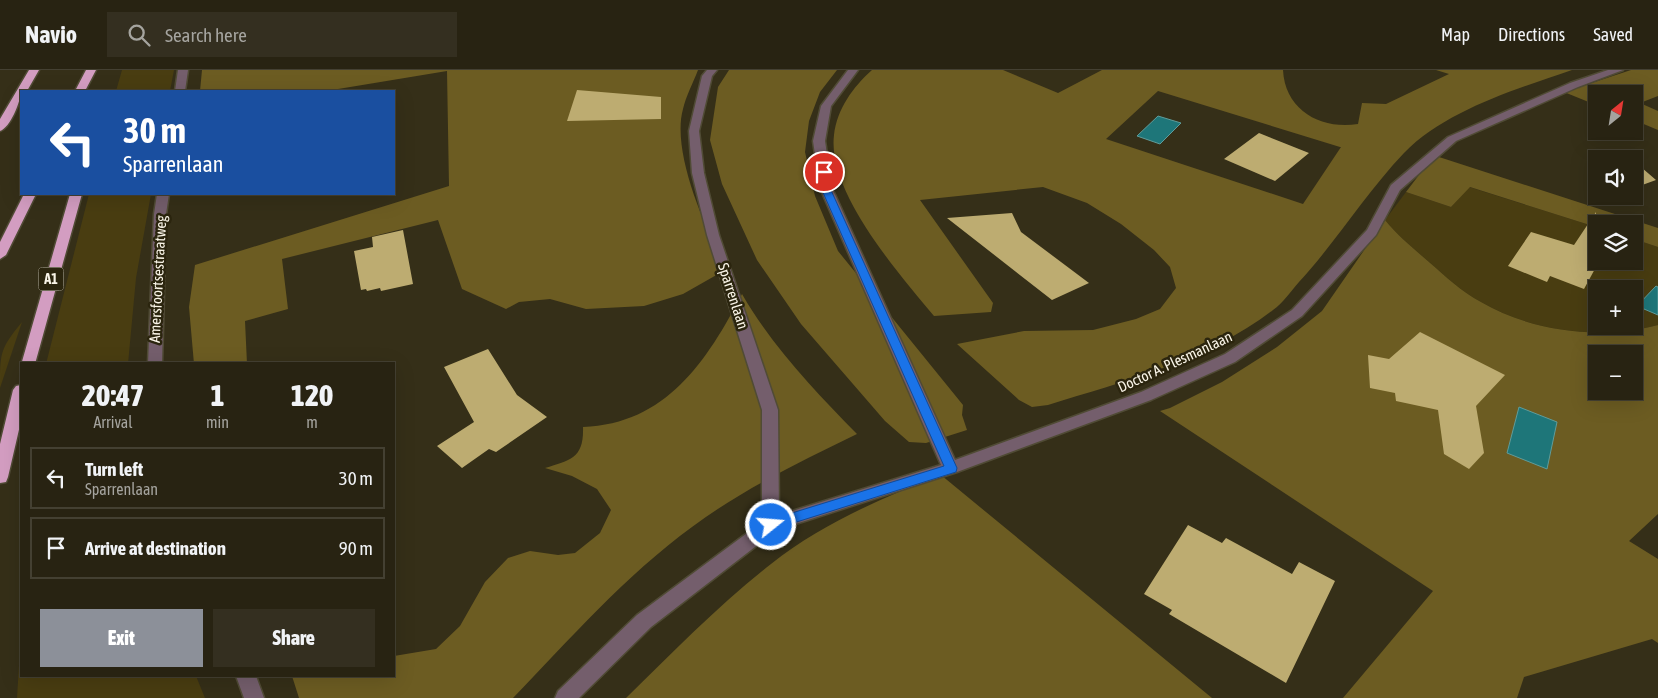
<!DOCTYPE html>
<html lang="en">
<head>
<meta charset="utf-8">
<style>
  :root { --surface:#282312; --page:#342f20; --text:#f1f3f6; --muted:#a5a49f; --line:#444032; --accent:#8c9099 }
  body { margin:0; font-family:"Asap Condensed",sans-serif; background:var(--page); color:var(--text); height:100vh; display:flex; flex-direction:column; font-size:19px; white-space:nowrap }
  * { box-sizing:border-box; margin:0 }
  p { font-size:16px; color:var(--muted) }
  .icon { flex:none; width:28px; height:28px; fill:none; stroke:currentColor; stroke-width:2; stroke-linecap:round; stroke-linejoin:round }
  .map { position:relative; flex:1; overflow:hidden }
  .side { position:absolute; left:20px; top:292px; width:375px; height:315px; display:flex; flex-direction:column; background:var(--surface); border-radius:0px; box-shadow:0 5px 20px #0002,0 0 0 1px var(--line) }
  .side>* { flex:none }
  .guide { position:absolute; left:20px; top:20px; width:375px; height:105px; border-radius:0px; box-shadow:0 5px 20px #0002,0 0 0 1px var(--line); background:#1a4fa0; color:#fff; overflow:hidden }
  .needle { width:32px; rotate:30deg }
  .controls { position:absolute; left:1588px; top:15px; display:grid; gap:10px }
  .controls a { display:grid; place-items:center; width:55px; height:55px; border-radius:0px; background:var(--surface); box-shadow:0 5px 20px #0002,0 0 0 1px var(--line); font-size:25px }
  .pin { position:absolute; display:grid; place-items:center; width:42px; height:42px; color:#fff; margin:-21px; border:2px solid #fff; border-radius:50%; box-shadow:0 1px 5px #0007 }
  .me { position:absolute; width:55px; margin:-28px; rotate:73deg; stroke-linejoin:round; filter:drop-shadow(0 0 4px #0008) }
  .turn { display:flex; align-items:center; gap:18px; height:105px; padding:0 20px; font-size:22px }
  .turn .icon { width:65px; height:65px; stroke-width:2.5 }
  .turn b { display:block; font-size:35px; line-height:42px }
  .eta { display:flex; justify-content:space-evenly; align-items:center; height:85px; text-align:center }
  .eta b { font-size:30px; font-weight:800; line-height:35px }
  .cta { display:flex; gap:10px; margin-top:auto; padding:10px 20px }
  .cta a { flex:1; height:58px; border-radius:0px; background:var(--accent); color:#fff; font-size:20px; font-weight:800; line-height:58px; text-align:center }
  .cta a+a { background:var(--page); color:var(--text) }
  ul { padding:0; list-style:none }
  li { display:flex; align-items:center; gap:15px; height:62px; margin:0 10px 8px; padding:0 10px; border:2px solid var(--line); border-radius:0px }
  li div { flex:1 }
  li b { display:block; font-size:19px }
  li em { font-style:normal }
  header { display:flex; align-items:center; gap:30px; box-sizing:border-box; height:70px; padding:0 25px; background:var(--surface); border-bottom:1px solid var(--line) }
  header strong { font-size:24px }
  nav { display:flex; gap:28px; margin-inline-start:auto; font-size:18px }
  .search { width:350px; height:45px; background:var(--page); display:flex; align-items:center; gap:12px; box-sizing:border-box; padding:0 18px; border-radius:0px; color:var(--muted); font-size:19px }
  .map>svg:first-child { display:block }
  .green { fill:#493d11; fill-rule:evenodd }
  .forest { fill:#6c5c22; fill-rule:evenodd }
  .water { fill:#1e7679; stroke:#609c9a }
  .building { fill:#bdac71 }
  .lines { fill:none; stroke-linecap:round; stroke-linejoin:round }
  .street-casing { stroke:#504b35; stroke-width:3 }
  .highway-casing { stroke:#504b35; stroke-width:3 }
  .street { fill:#745e6c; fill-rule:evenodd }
  .highway { fill:#d39dc1; fill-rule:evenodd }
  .route { fill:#1a73e8; stroke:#114b97 }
  .labels { text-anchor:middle; stroke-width:5; stroke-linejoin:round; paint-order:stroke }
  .shield { fill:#2b250e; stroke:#bbb6a6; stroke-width:1 }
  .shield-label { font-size:14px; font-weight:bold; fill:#f9f4e7 }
  .street-label { font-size:15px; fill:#f9f4e7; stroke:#2b250e }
</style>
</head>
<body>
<header>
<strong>Navio</strong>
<div class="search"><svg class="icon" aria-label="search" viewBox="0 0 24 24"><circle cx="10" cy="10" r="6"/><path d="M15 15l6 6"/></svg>Search here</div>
<nav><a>Map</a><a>Directions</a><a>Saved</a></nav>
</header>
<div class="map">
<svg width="1658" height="628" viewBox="0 0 1658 628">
  <rect width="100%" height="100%" fill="#352f18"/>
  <path class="green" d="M122 0H174L170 21H116Z
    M1469 117 1596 157V191H1634V169L1658 177V255C1601 270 1532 262 1481 232 1462 222 1445 206 1429 192 1414 179 1398 166 1385 150L1406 122 1451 137ZM1596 219H1634V256H1596Z
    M89 124H151L136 208 128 294H46Z
    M22 252 0 318C0 282 0 279 22 252Z
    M21 562V606H196L205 628H17Z"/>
  <path class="forest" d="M202 0H698C693 13 686 26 683 39 671 82 706 161 727 199L683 224 644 236 586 239 550 229 519 232 506 239 462 219 438 150 282 189 288 239 245 251 247 294H194L189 237 195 195 449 116 447 1 326 21H200Z
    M729 0H837L820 22 809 51 805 82 815 126 838 181 963 335 962 345 967 360 926 373 909 372 885 351 801 254 757 190 722 114 710 70 718 17Z
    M872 0H1003L1058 23 1102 0H1283C1285 41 1322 60 1358 54L1362 33 1386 34 1449 4 1436 0H1572C1517 19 1446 40 1404 83 1366 123 1336 172 1299 212 1291 221 1283 233 1273 240 1208 290 1125 311 1048 335L1032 337 1019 330 957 274 1024 261 1093 260 1136 249 1160 239 1176 218 1170 197 1154 180 1121 154 1087 133 1043 117 920 130 993 233 991 242 934 246C899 204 827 122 834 65 837 39 853 17 872 0ZM1158 21 1340 77H1341L1303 134 1106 69Z
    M1631 0H1658V26L1640 33 1658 41V60L1634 50V24H1596V35L1564 22Z
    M1439 87 1658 158V177L1634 169V154H1596V157L1470 117 1451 137 1406 122 1422 101Z
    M1385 150C1398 166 1414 179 1429 192 1445 206 1462 222 1481 232 1532 262 1601 270 1658 255V444L1629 471 1658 489V573L1652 569 1524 607 1517 628H1343L1433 521 1160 341 1170 338 1222 312 1277 277 1322 241ZM1596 284H1634V321H1596Z
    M742 224C772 276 816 322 857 364 800 392 743 419 692 457 625 506 570 569 513 628H299L292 606H394V586L436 579 460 556 485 512 508 488 530 481 558 485 575 483 600 463 611 440 597 419 572 406 545 398C571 390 584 388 583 357 666 354 707 291 742 224Z
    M941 405 1212 628H626C673 582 719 535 771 494 821 454 882 428 941 405Z"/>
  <path class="water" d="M1158 46 1181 53 1160 74 1137 66Z
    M1656 216 1658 217V245L1637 236Z
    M1519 337 1557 352 1547 399 1507 383Z"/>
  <path class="building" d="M577 20 661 27V49L567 51Z
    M1259 63 1309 83 1275 111 1224 89Z
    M1634 91 1656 110 1634 118Z
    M1596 142V197L1584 219 1550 206 1547 212 1508 196 1531 162 1574 175Z
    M1012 143 1021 162 1089 213 1052 230 947 148Z
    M403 160 413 214 381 221 380 218 367 221 366 219 361 220 354 181 373 177 372 167Z
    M1420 262 1505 305 1476 336 1484 383 1469 399 1444 384 1438 340 1396 331 1395 323 1370 318 1368 285 1389 289Z
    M488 279 517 325 547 347 496 382 489 379 462 398 437 376 474 352 444 297Z
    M1188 455 1222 473 1226 468 1292 504 1299 492 1335 511 1286 613 1169 544 1172 540 1144 524Z"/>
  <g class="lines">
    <defs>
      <path id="street" d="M178 0H188L185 21H175Z
        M707 0H717L712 6 699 61 704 103 719 165 778 340 779 445 941 395 820 118 813 71 821 36 848 0H858L831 36 825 71 832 118 955 390 1141 322 1225 284 1292 240 1367 160 1391 115 1448 67 1570 13 1608 0H1623L1578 17 1456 71 1400 120 1376 165 1302 246 1235 292 1151 330 957 402 777 460 651 557 579 628H555L558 621 637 545 762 452V340L707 165 692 103 689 61 702 6Z
        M157 124H169L166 144 162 294H148L154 144Z
        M236 606H256L264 628H244Z"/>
      <path id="highway" d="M29 0H39L27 21H21C21 31 10 58 0 61V49Z
        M86 0H96L85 21H75Z
        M24 124H36L6 185 0 189V172Z
        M70 124H82L35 294 21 295Z
        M21 315V351L8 407 6 412 0 413V374L13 320 16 316Z"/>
    </defs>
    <use href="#street" class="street-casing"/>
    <use href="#highway" class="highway-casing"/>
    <use href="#street" class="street"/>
    <use href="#highway" class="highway"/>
  </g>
  <path class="route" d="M820 101 828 102 830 118 957 398 956 402 771 460 764 455 766 451 944 396 821 118Z"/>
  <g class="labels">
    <rect class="shield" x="38.5" y="197.5" width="25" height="23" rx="4"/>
    <g class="shield-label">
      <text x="51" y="214">A1</text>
    </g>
    <g class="street-label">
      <text transform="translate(158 209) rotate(-87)" y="5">Amersfoortsestraatweg</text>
      <text transform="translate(733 226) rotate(72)" y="5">Sparrenlaan</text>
      <text transform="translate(1175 292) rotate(-25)" y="5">Doctor A. Plesmanlaan</text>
    </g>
  </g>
</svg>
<div class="controls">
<a><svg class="needle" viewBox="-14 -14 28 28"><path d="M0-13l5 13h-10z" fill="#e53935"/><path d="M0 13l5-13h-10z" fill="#a5a49f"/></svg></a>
<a><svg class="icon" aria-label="sound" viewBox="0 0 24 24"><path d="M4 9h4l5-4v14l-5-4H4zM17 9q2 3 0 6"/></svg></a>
<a><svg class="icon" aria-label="layers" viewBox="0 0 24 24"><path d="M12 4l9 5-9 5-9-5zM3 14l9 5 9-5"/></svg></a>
<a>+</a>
<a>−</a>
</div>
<div class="pin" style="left:824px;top:102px;background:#d93025"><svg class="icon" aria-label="arrive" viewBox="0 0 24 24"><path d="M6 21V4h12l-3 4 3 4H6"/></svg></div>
<svg class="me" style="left:771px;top:455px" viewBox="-20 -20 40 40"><circle r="17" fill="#1a73e8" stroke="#fff" stroke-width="3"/><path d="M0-11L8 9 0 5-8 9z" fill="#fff"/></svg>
<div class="guide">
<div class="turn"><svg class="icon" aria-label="left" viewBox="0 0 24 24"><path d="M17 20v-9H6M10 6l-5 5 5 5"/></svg><div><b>30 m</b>Sparrenlaan</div></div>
</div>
<section class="side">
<div class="eta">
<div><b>20:47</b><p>Arrival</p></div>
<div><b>1</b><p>min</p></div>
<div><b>120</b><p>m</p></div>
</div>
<ul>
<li><svg class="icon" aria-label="left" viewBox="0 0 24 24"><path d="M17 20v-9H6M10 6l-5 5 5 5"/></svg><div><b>Turn left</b><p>Sparrenlaan</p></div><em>30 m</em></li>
<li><svg class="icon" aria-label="arrive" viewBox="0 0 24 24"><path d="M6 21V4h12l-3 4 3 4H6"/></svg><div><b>Arrive at destination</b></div><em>90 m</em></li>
</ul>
<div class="cta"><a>Exit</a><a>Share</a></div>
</section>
</div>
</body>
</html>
